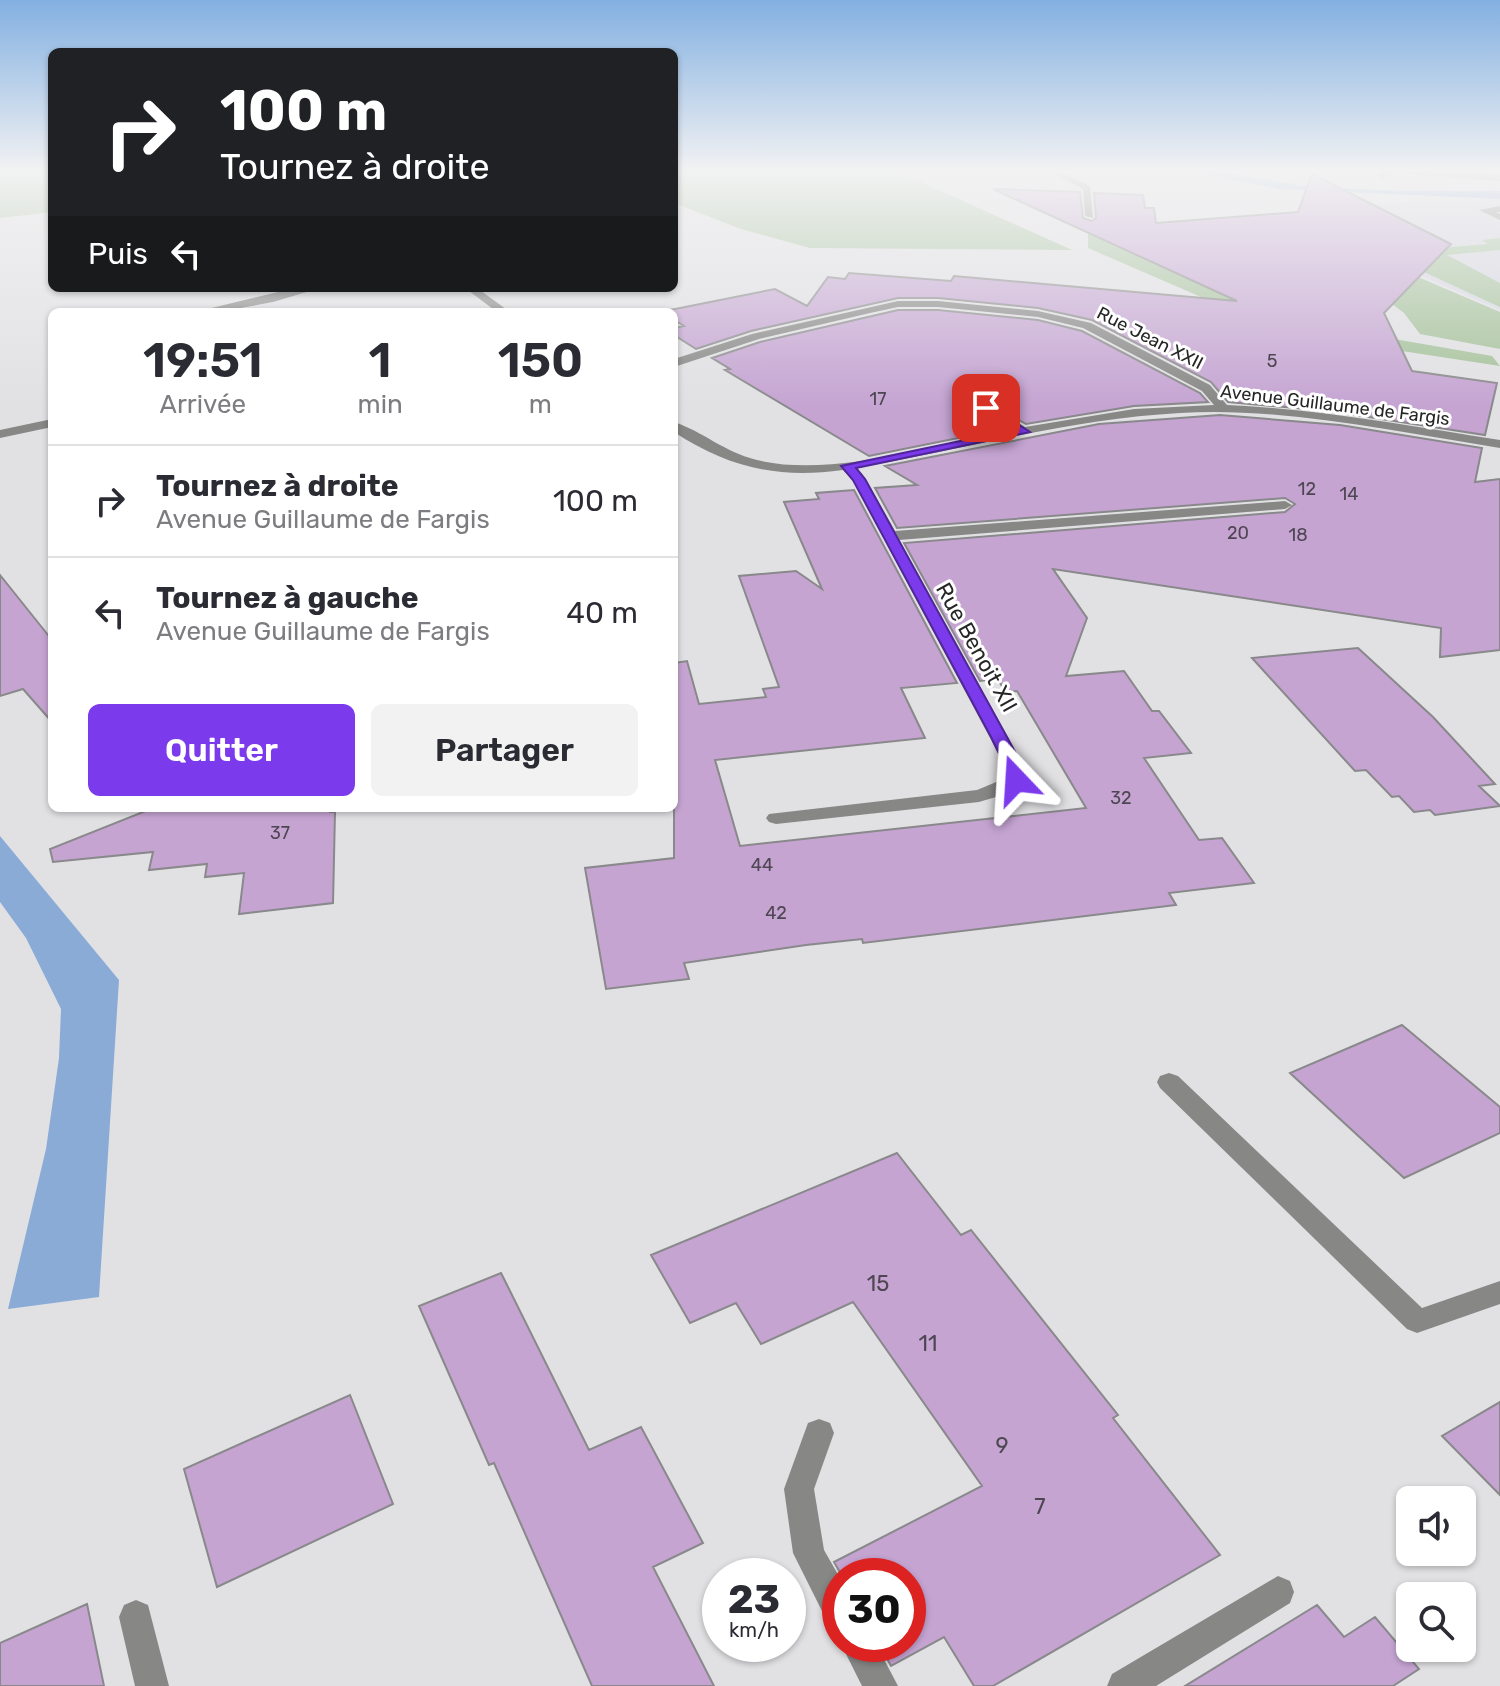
<!DOCTYPE html>
<html lang="fr">
<head>
<meta charset="utf-8">
<style>
  :root { --surface:#fff; --page:#f2f2f3; --text:#2b2b33; --muted:#7c7c81; --line:#e1e1e2; --accent:#7c3aed }
  body { margin:0; font-family:Rubik,sans-serif; background:var(--page); color:var(--text); height:100vh; display:flex; flex-direction:column; font-size:30px; white-space:nowrap }
  * { box-sizing:border-box; margin:0 }
  p { font-size:26px; color:var(--muted) }
  .icon { flex:none; width:44px; height:44px; fill:none; stroke:currentColor; stroke-width:2; stroke-linecap:round; stroke-linejoin:round }
  .map { position:relative; flex:1; overflow:hidden }
  .drawer { position:absolute; left:48px; top:308px; width:630px; height:504px; display:flex; flex-direction:column; background:var(--surface); border-radius:12px; box-shadow:0 2px 6px #0004 }
  .drawer>* { flex:none }
  .hud { position:absolute; left:48px; top:48px; width:630px; height:244px; border-radius:12px; box-shadow:0 2px 6px #0004; background:#202124; color:#fff; overflow:hidden }
  .tools { position:absolute; left:1396px; top:1486px; display:grid; gap:16px }
  .tools a { display:grid; place-items:center; width:80px; height:80px; border-radius:12px; background:var(--surface); box-shadow:0 2px 6px #0004; font-size:40px }
  .speed { position:absolute; left:702px; top:1558px; display:flex; gap:16px; font-size:40px; font-weight:700; text-align:center }
  .speed>* { display:grid; place-content:center; width:104px; height:104px; border-radius:50%; background:var(--surface); box-shadow:0 2px 6px #0004; line-height:1 }
  .speed small { font-size:20px; font-weight:400 }
  .speed .limit { border:12px solid #d22; background:#fff; color:#111 }
  .pin { position:absolute; display:grid; place-items:center; width:68px; height:68px; color:#fff; margin:-34px; border-radius:16px; box-shadow:0 4px 12px #0006 }
  .me { position:absolute; width:88px; margin:-44px; rotate:340deg; stroke-linejoin:round; filter:drop-shadow(0 0 6px #0008) }
  .turn { display:flex; align-items:center; gap:28px; height:168px; padding:0 40px; font-size:36px }
  .turn .icon { width:104px; height:104px; stroke-width:2.5 }
  .turn b { display:block; font-size:56px; line-height:68px }
  .then { display:flex; align-items:center; height:76px; padding:0 40px; background:#0003; gap:16px; font-size:30px }
  .eta { display:flex; justify-content:space-evenly; align-items:center; height:136px; text-align:center }
  .eta b { font-size:48px; font-weight:600; line-height:56px }
  .primary-button { display:flex; gap:16px; margin-top:auto; padding:16px 40px }
  .primary-button a { flex:1; height:92px; border-radius:12px; background:var(--accent); color:#fff; font-size:32px; font-weight:600; line-height:92px; text-align:center }
  .primary-button a+a { background:var(--page); color:var(--text) }
  ul { padding:0; list-style:none }
  li { display:flex; align-items:center; gap:24px; height:112px; padding:0 40px; border-top:2px solid var(--line) }
  li div { flex:1 }
  li b { display:block; font-size:30px }
  li em { font-style:normal }
  .map>svg:first-child { display:block }
  .built { fill:#d5d6e0 }
  .green { fill:#a4c199 }
  .water { fill:#8babd7 }
  .building { fill:#c5a4d2; stroke:#89888a; stroke-width:2 }
  .lines { fill:none; stroke-linecap:round; stroke-linejoin:round }
  .minor { fill:#878786; fill-rule:evenodd }
  .route { fill:#7c3aed; stroke:#51269a; stroke-width:2 }
  .labels { text-anchor:middle; stroke-width:6; stroke-linejoin:round; paint-order:stroke }
  .far-street-label { font-size:18px; fill:#262627; stroke:#fff }
  .number-label { font-size:18px; fill:#4e4652 }
  .street-label { font-size:22px; fill:#262627; stroke:#fff }
  .near-number-label { font-size:22px; fill:#4e4652 }
</style>
</head>
<body>
<div class="map">
<svg width="1500" height="1686" viewBox="0 0 1500 1686">
  <rect width="100%" height="100%" fill="#e1e1e4"/>
  <path class="built" d="M1500 199V310L1279 213 1420 201Z"/>
  <path class="green" d="M0 170H52V212L0 218Z
    M674 170H894L1072 250 810 248 741 229 674 203Z
    M1275 216 1500 312V349L1420 334 1404 313Z
    M1088 222 1377 336 1492 356 1500 366 1284 333 1088 248Z
    M1337 232 1415 250 1488 244 1482 240 1500 238V250L1447 255 1500 283V307Z"/>
  <path class="water" d="M1186 170C1227 170 1267 182 1308 186 1372 191 1436 192 1500 191V199L1278 189Z
    M0 836 119 980 99 1297 8 1309 46 1149 59 1058 61 1009 26 938 0 902Z"/>
  <path class="building" d="M1312 174 1451 244 1384 313 1412 371 1497 383 1485 435 1330 411 1228 402 1211 382 1092 320 1038 308 938 298H898L751 331 696 349 674 335V328L684 326 674 320V312H660L775 289 807 306 828 277 845 279 849 273 951 281 954 276 1237 301 993 189 1080 192 1083 218 1092 221 1096 218 1094 193 1143 195 1145 208H1154L1156 223 1298 212Z
    M898 310H938L1038 320 1082 331 1200 393 1208 402 1134 406 1026 424 963 388 956 393 958 399 1003 429 869 456 725 370 730 369 712 358 760 342Z
    M1220 415 1340 425 1482 448 1475 482 1500 479V650L1440 657 1441 628 1053 569 1087 618 1066 676 1124 671 1152 711H1159L1191 753 1144 758 1199 840 1222 838 1254 883 1169 893 1176 905 863 943 862 939 806 945 684 963 689 979 606 989 585 868 674 858V663L687 661 699 704 766 697 763 689 779 687 739 576 796 571 822 589 784 502 819 499 816 493 854 490 957 683 901 688 925 738 715 760 740 846 1086 808 1017 691 1005 692 998 679 980 681 904 543 1285 512 1295 504 1285 498 897 528 875 488 917 485 885 466 1099 424Z
    M0 575 52 640V722L23 689 0 696Z
    M1358 648 1433 717 1495 784 1479 786 1500 806 1435 815 1430 810 1414 812 1399 796 1392 797 1366 770 1355 771 1252 658Z
    M153 808H329L330 812H335L333 903 239 914 244 873 205 877 207 864 149 870 153 852 53 862 50 849Z
    M1402 1025 1500 1107V1133L1404 1178 1290 1073Z
    M897 1153 961 1235 971 1230 1118 1415 1113 1418 1220 1555 993 1686H974L944 1637 891 1666 879 1644H908V1576H842L834 1562 982 1486 853 1302 761 1344 736 1303 690 1323 651 1255Z
    M501 1273 589 1450 641 1427 703 1543 653 1567 714 1686H592L494 1463 489 1465 419 1306Z
    M350 1395 393 1504 217 1587 184 1469Z
    M1500 1402V1495L1442 1436Z
    M87 1604 104 1686H0V1643Z
    M1317 1605 1344 1637 1375 1617 1419 1669 1393 1686H1185Z"/>
  <g class="lines">
    <path class="minor" d="M1045 170H1057L1090 186 1093 218 1085 216 1083 189Z
      M1386 170 1500 175V181L1396 173 1380 179 1379 174Z
      M1500 206V212H1496L1500 214V220L1479 210Z
      M295 288H344L339 291H310L273 302 219 312H195Z
      M465 288H477L510 312H497Z
      M898 301H938L1038 311 1091 323 1210 385 1227 405C1319 409 1409 426 1500 440V448C1395 432 1287 407 1180 413 1070 419 965 449 857 468L866 479 895 531 1285 501 1292 505 1285 509 899 540 1008 737 1024 768 1025 780 1006 794 979 802 776 824 769 822 766 818 769 814 977 790 1006 778V768L853 481 843 470C778 479 729 468 674 432V422C702 431 724 452 757 460 831 478 937 445 1011 430L961 397 959 394 965 390 1025 427 1134 409 1214 405 1202 391 1083 328 1038 317 938 307H898L870 313 759 339 674 367V359L752 334Z
      M52 419V427L0 438V430Z
      M1169 1073 1178 1076 1422 1308 1500 1281V1304L1417 1333 1407 1329 1160 1088 1157 1082 1160 1076Z
      M819 1419 830 1423 834 1433 814 1489 824 1550 840 1578V1627L828 1623 793 1553 784 1489 808 1423Z
      M1278 1576 1290 1581 1294 1592 1290 1603 1156 1686H1107L1112 1674Z
      M136 1600 148 1605 169 1686H135L119 1617 124 1605Z
      M841 1644H876L898 1686H862Z"/>
  </g>
  <linearGradient id="sky" x2="0" y2="1"><stop stop-color="#83b0e1"/><stop offset="0.42" stop-color="#f2f2f3"/><stop offset="1" stop-color="#f2f2f3" stop-opacity="0"/></linearGradient>
  <rect width="1500" height="406" fill="url(#sky)"/>
  <path class="route" d="M982 406H990L1030 432 856 468 865 479 1024 768V780L1016 785 1007 780 1006 768 991 737 853 480 841 466 1013 430 982 411Z"/>
  <g class="labels">
    <g class="far-street-label">
      <text transform="translate(1150 338) rotate(27)" y="6">Rue Jean XXII</text>
      <text transform="translate(1335 405) rotate(7)" y="6">Avenue Guillaume de Fargis</text>
    </g>
    <g class="number-label">
      <text x="1272" y="367">5</text>
      <text x="878" y="405">17</text>
      <text x="1307" y="495">12</text>
      <text x="1349" y="500">14</text>
      <text x="1238" y="539">20</text>
      <text x="1298" y="541">18</text>
      <text x="1121" y="804">32</text>
      <text x="280" y="839">37</text>
      <text x="762" y="871">44</text>
      <text x="776" y="919">42</text>
    </g>
    <g class="street-label">
      <text transform="translate(977 647) rotate(61)" y="8">Rue Benoit XII</text>
    </g>
    <g class="near-number-label">
      <text x="878" y="1291">15</text>
      <text x="928" y="1351">11</text>
      <text x="1002" y="1453">9</text>
      <text x="1040" y="1514">7</text>
    </g>
  </g>
</svg>
<div class="tools">
<a><svg class="icon" aria-label="sound" viewBox="0 0 24 24"><path d="M4 9h4l5-4v14l-5-4H4zM17 9q2 3 0 6"/></svg></a>
<a><svg class="icon" aria-label="search" viewBox="0 0 24 24"><circle cx="10" cy="10" r="6"/><path d="M15 15l6 6"/></svg></a>
</div>
<div class="speed"><div>23<small>km/h</small></div><div class="limit">30</div></div>
<div class="pin" style="left:986px;top:408px;background:#d93025"><svg class="icon" aria-label="arrive" viewBox="0 0 24 24"><path d="M6 21V4h12l-3 4 3 4H6"/></svg></div>
<svg class="me" style="left:1016px;top:780px" viewBox="-20 -20 40 40"><path d="M0-17L14 15 0 8-14 15z" fill="#7c3aed" stroke="#fff" stroke-width="4"/></svg>
<div class="hud">
<div class="turn"><svg class="icon" aria-label="right" viewBox="0 0 24 24"><path d="M7 20v-9h11M14 6l5 5-5 5"/></svg><div><b>100 m</b>Tournez à droite</div></div>
<div class="then">Puis<svg class="icon" aria-label="left" viewBox="0 0 24 24"><path d="M17 20v-9H6M10 6l-5 5 5 5"/></svg></div>
</div>
<section class="drawer">
<div class="eta">
<div><b>19:51</b><p>Arrivée</p></div>
<div><b>1</b><p>min</p></div>
<div><b>150</b><p>m</p></div>
</div>
<ul>
<li><svg class="icon" aria-label="right" viewBox="0 0 24 24"><path d="M7 20v-9h11M14 6l5 5-5 5"/></svg><div><b>Tournez à droite</b><p>Avenue Guillaume de Fargis</p></div><em>100 m</em></li>
<li><svg class="icon" aria-label="left" viewBox="0 0 24 24"><path d="M17 20v-9H6M10 6l-5 5 5 5"/></svg><div><b>Tournez à gauche</b><p>Avenue Guillaume de Fargis</p></div><em>40 m</em></li>
</ul>
<div class="primary-button"><a>Quitter</a><a>Partager</a></div>
</section>
</div>
</body>
</html>
